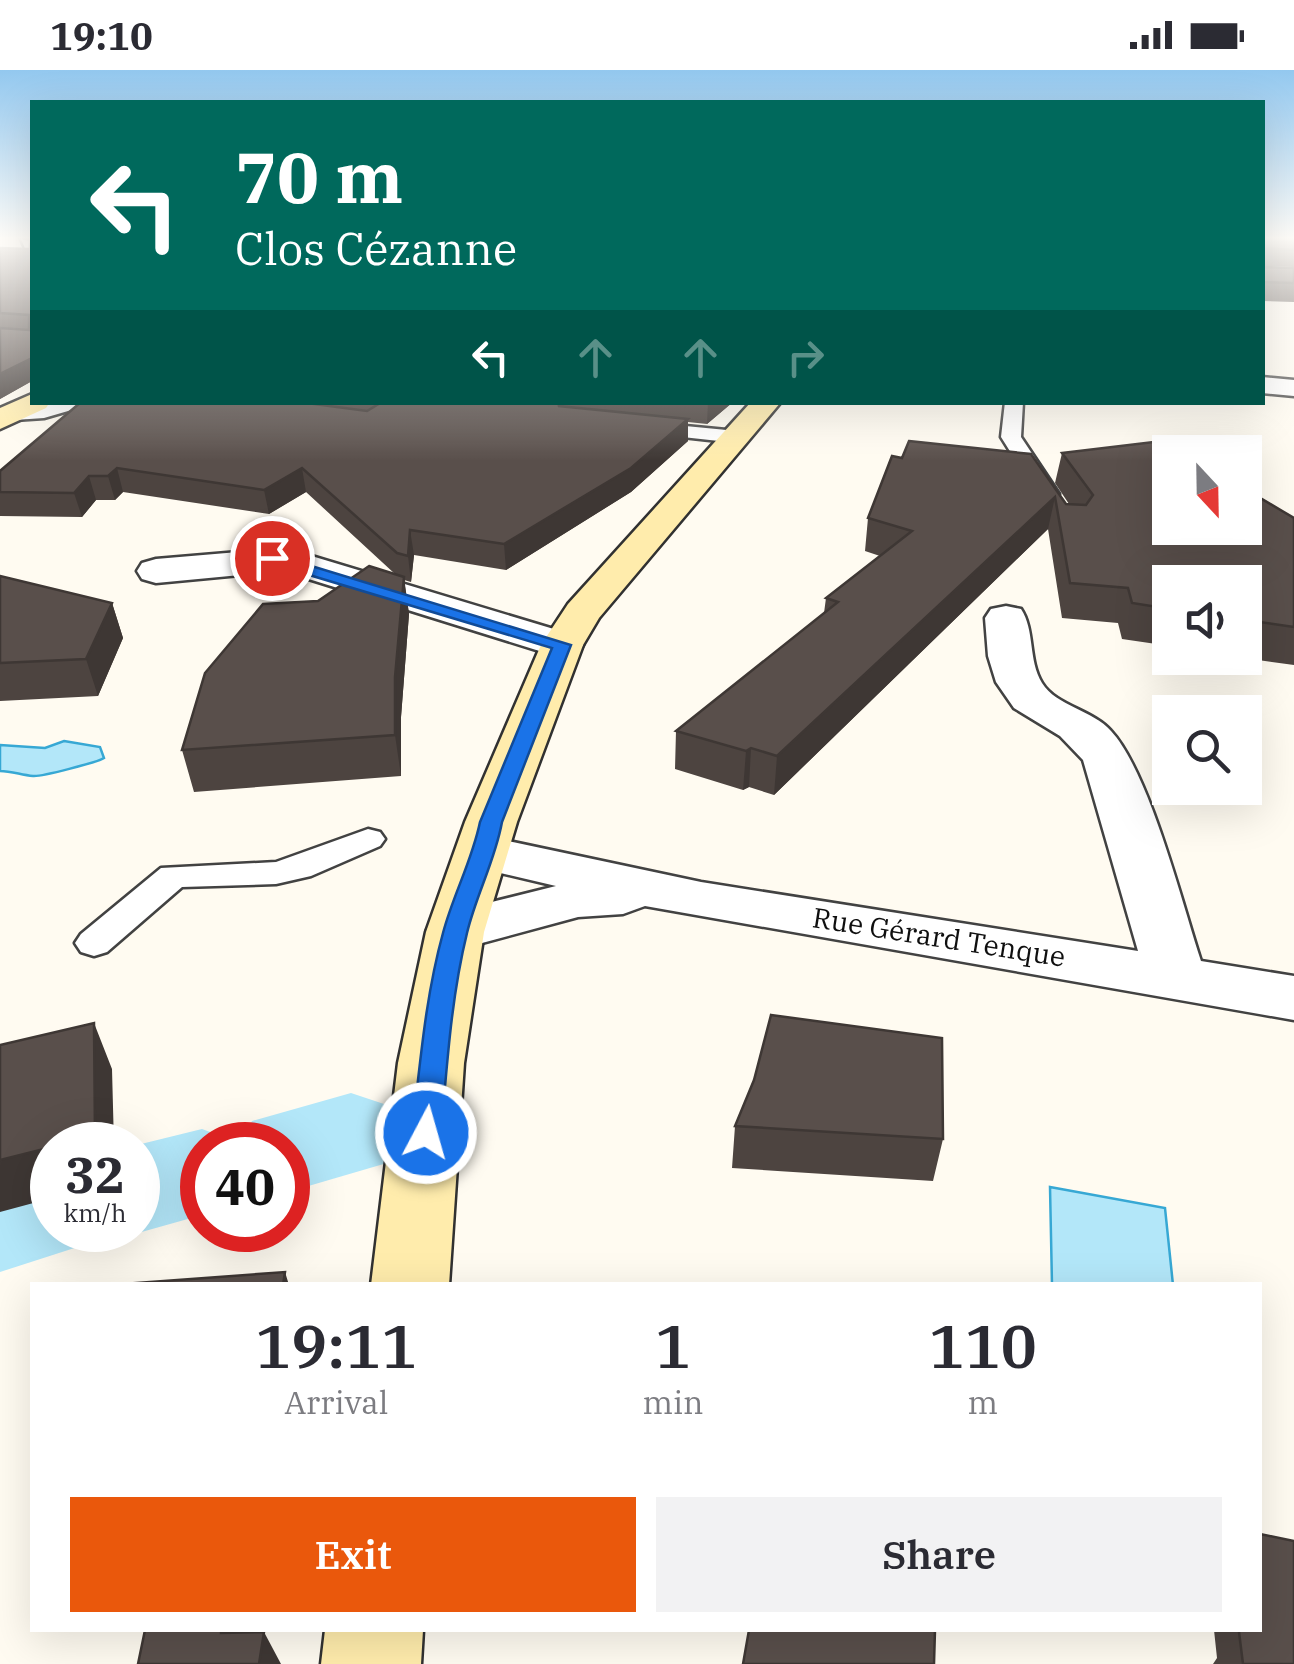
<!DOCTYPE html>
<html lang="en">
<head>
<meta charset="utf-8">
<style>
  :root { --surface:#fff; --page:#f2f2f3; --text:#2b2b33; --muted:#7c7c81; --accent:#ea580c }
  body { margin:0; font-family:"IBM Plex Serif",serif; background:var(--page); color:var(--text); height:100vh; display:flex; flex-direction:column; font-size:38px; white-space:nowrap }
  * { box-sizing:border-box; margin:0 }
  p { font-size:32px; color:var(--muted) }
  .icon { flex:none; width:55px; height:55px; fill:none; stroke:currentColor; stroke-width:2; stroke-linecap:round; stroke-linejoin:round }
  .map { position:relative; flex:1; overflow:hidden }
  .sheet { position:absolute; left:30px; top:1212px; width:1232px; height:350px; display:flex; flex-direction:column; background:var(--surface); border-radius:0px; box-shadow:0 10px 40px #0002 }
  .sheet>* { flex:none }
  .banner { position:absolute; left:30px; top:30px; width:1235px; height:305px; border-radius:0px; box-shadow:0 10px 40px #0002; background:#00695c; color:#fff; overflow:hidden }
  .needle { width:65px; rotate:158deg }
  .controls { position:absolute; left:1152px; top:365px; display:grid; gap:20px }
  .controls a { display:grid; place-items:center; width:110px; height:110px; border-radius:0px; background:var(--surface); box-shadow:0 10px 40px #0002; font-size:50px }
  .speed { position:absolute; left:30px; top:1052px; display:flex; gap:20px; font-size:50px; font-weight:700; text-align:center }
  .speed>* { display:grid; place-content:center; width:130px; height:130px; border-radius:50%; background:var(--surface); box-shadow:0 10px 40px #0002; line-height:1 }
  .speed small { font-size:25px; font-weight:400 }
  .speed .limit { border:15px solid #d22; background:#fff; color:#111 }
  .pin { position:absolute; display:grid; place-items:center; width:85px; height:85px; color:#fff; margin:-42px; border:5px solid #fff; border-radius:50%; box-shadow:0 2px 10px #0007 }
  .me { position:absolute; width:110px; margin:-55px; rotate:6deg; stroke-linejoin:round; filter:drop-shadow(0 0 8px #0008) }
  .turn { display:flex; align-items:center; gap:35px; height:210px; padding:0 40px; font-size:45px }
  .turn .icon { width:130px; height:130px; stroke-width:2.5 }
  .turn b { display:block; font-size:70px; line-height:85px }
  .lanes { display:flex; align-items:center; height:95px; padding:0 40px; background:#0003; justify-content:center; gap:50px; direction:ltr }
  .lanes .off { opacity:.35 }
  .eta { display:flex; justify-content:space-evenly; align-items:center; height:170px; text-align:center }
  .eta b { font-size:60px; font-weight:600; line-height:70px }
  .primary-button { display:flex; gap:20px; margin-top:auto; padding:20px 40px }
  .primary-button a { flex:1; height:115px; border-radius:0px; background:var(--accent); color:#fff; font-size:40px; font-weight:600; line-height:115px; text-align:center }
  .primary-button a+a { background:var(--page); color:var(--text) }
  .status { display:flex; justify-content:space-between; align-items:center; height:70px; padding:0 50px; background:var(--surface); direction:ltr }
  .status svg { height:28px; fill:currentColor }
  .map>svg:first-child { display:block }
  .water { fill:#b3e7f9; stroke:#37a8d4; stroke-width:2.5 }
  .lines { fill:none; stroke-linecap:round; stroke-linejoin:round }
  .canal { fill:#b3e7f9; fill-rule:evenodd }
  .lane-casing { stroke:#424242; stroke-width:5 }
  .street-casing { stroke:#424242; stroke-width:5 }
  .secondary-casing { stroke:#313131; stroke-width:5 }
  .lane { fill:#fff; fill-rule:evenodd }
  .street { fill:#fff; fill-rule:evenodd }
  .secondary { fill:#ffecac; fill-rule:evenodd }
  .wall { fill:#4d4440 }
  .shaded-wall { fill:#3e3734 }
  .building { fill:#594f4b; stroke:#3e3734; stroke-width:2.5 }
  .route { fill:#1a73e8; stroke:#114b97; stroke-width:2.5 }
  .labels { text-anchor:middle; stroke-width:10; stroke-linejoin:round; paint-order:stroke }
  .street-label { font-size:28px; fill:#0f0f0f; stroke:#fff }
</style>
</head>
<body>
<div class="status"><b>19:10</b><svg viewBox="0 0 49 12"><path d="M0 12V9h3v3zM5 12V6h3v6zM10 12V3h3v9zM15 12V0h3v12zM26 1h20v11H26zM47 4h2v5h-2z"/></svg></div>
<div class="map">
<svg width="1294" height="1594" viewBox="0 0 1294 1594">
  <rect width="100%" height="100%" fill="#fffbf1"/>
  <path class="water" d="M64 671 100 677 104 688C98 692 41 707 33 706 21 705 12 701 0 701V675L45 678Z
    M1050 1117 1165 1138 1173 1215H1052Z"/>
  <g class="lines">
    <path class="canal" d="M351 1023 387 1035 402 1064 387 1093 288 1122V1075H202V1145L138 1163 129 1160H138L137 1075 202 1059 240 1073 252 1051Z
      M52 1095V1160H97L90 1173 0 1202V1108Z"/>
    <defs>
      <path id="lane" d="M21 169 32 172V184L27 183Z
        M62 332H99L44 348 0 351V339Z
        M1005 332H1023L1021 367 1059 424 1056 429H1040L1001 367Z
        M644 352 737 361 747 367 737 373 637 362 634 358Z
        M368 759 380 762 385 769 380 776 311 806 276 814 182 817 107 882 94 886 81 882 75 873 81 864 161 798 276 792Z"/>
      <path id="street" d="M1262 307 1294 310V326L1262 323Z
        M285 478 577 566 583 575 577 584 562 588 283 501 156 513 142 509 137 501 142 493 156 489Z
        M1006 536 1021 539C1035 560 1028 590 1042 613 1056 636 1093 640 1111 661 1149 702 1182 833 1201 891L1294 906V950L645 836 623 844 578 847 456 880 435 874 427 860 435 846 556 816 466 795 458 783 466 771 485 766 701 812 1138 881 1083 690 1060 666 1014 638 996 612 988 586 985 548 991 539Z"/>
      <path id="secondary" d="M32 324V332H50L46 338 0 359V338Z
        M751 332H781L599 548 583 575 517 752 484 862 464 993 449 1215H371L398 993 426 862 465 752 541 575 568 534Z
        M325 1560H423L421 1594H321Z"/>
    </defs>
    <use href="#lane" class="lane-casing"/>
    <use href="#street" class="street-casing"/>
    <use href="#secondary" class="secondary-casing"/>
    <use href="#lane" class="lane"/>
    <use href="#street" class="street"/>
    <use href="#secondary" class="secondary"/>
  </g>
  <path class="wall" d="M1262 167H1294V197L1264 196 1294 198V232L1262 231Z
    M0 178 30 179 32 311 0 329Z
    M81 332H733L707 354 688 352V371L631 422 506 500 414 485 411 512 404 510 409 544 401 647V706L194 722 182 680 318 531 395 504 306 422 269 444 123 422 115 430H96L82 447 0 446V401Z
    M1062 383 1294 448V595L1244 588H1245V512H1170V576L1122 569 1118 553 1062 548 1048 459 774 725 749 717 743 720 675 699 676 661 824 543 826 528 880 486 865 481 868 448 902 388 1031 384 1066 434H1069L1055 413Z
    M0 506 112 533 123 568 98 626 0 631Z
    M754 1010 943 1069 933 1111 732 1098 735 1056Z
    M1214 1560H1260L1294 1594H1213L1217 1588Z"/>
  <path class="shaded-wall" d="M32 288V311L0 329V304Z
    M708 332H733L707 354Z
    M688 349V371L631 422 506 500 504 474Z
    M117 398 123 422 115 430 108 406Z
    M302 398 306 422 269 444 264 420Z
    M89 406 96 430 82 447 74 423Z
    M1055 427 1048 459 774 725 777 686Z
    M410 460 414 485 411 512 408 486Z
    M404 507 409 544 401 647V706L395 665V607Z
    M112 533 123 568 98 626 86 589Z
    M751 678 749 717 743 720 746 681Z
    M94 953 112 999 114 1075H59Z
    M52 1077V1128L0 1142V1090Z
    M285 1202 289 1215H283Z
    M221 1560H249L243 1594 221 1563Z
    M264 1562 281 1594H259Z"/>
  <path class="building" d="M30 167H32V288L0 304V258L29 260V245L0 243V178L30 179Z
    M1262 167H1294V180L1264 178V197L1294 198V213L1262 212Z
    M81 332H299L367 341 382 332H558L559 336 688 349 631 398 504 474 410 460 408 486 397 483 302 398 264 420 117 398 108 406H89L74 423 0 422V401Z
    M909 371 1031 384 1066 434 1086 435 1093 425 1062 383 1162 371 1181 382H1170V458H1245V419L1294 448V557L1245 550V512H1170V539L1132 533 1128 518 1070 513 1055 427 777 686 751 678 746 681 676 661 838 532 826 528 912 461 868 448 892 386 902 388Z
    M369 496 404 507 395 607V665L182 680 205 603 263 534 318 531Z
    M0 506 112 533 86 589 0 593Z
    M771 945 942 968 943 1069 735 1056 754 1010Z
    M94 953 95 1066 59 1075H52V1077L0 1090V975Z
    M285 1202 283 1215H109Z
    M1260 1464 1294 1471V1594H1243L1239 1562 1241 1560H1260Z
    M145 1560H221V1563L264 1562 259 1594H138Z
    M749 1560H935L934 1594H743Z"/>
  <linearGradient id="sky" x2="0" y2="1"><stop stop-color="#93c8ef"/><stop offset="0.43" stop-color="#fffdf9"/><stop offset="1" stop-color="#fffdf9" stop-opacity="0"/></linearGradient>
  <rect width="1294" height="391" fill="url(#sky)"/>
  <path class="route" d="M272 484 571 575 502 752C495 791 476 825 467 863 451 928 447 996 441 1063L436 1071 426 1075 416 1071 412 1063C420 996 425 928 443 863 453 825 472 791 480 752L552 578 266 492V485Z"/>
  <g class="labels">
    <g class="street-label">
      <text transform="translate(939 867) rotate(9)" y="10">Rue Gérard Tenque</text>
    </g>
  </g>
</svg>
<div class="controls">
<a><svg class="needle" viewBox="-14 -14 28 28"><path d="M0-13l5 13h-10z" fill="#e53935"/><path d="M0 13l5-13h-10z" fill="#7c7c81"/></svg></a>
<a><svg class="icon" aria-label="sound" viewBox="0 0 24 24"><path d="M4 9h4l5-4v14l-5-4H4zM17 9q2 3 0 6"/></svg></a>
<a><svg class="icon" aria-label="search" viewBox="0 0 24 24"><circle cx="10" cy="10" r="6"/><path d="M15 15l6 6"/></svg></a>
</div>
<div class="speed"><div>32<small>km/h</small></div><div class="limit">40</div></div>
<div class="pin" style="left:272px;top:488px;background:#d93025"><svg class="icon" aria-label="arrive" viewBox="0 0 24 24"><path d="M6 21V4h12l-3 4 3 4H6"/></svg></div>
<svg class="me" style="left:426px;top:1063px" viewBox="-20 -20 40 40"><circle r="17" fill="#1a73e8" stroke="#fff" stroke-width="3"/><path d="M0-11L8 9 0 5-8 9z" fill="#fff"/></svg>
<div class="banner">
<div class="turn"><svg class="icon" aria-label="left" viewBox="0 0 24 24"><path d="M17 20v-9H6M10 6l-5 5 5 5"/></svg><div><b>70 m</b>Clos Cézanne</div></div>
<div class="lanes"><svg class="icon" aria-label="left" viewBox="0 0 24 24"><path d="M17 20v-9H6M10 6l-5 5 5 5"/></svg><svg class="icon off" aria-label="ahead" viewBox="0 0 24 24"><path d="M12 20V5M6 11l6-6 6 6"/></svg><svg class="icon off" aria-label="ahead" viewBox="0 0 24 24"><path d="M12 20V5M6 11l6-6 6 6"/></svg><svg class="icon off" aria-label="right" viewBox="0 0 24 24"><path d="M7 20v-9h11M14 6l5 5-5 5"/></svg></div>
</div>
<section class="sheet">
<div class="eta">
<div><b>19:11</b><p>Arrival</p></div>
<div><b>1</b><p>min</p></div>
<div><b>110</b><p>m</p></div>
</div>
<div class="primary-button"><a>Exit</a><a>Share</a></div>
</section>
</div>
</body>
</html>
